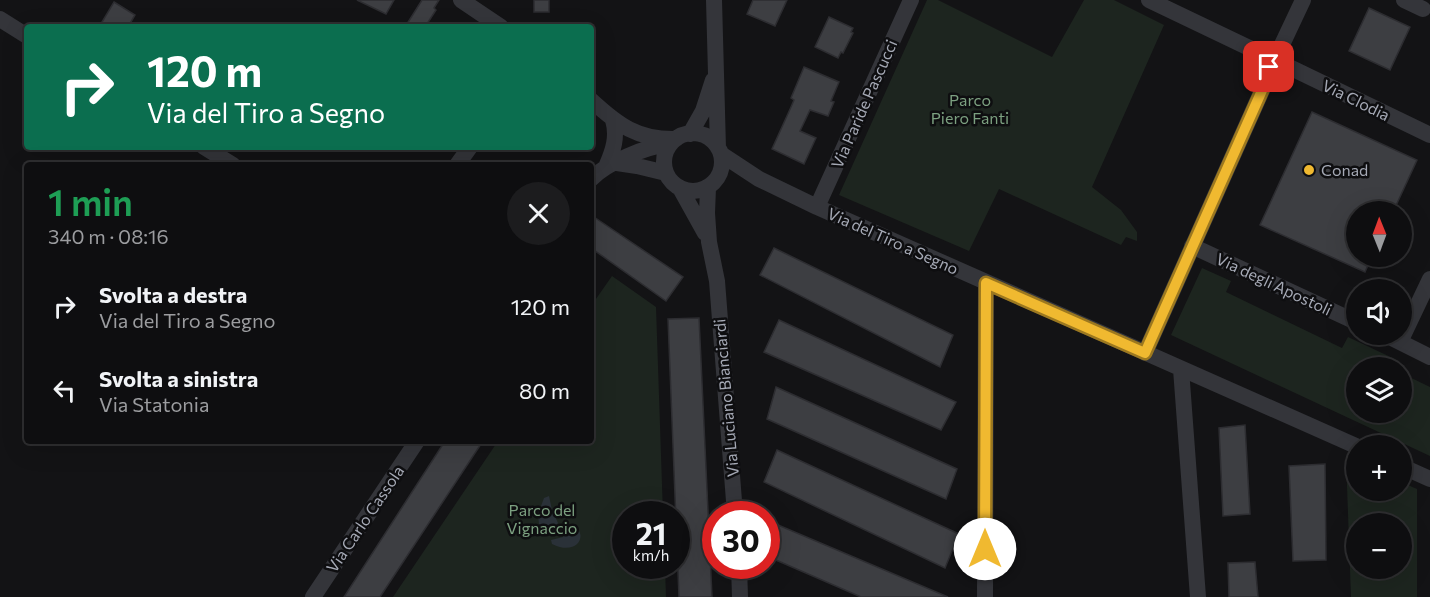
<!DOCTYPE html>
<html lang="it">
<head>
<meta charset="utf-8">
<style>
  :root { --surface:#0e0e10; --page:#1c1c1e; --text:#f1f3f6; --muted:#9b9c9f; --line:#2e2e30 }
  body { margin:0; font-family:Commissioner,sans-serif; background:var(--page); color:var(--text); height:100vh; display:flex; flex-direction:column; font-size:22px; white-space:nowrap }
  * { box-sizing:border-box; margin:0 }
  p { font-size:20px; color:var(--muted) }
  .icon { flex:none; width:33px; height:33px; fill:none; stroke:currentColor; stroke-width:2; stroke-linecap:round; stroke-linejoin:round }
  .map { position:relative; flex:1; overflow:hidden }
  .side { position:absolute; left:24px; top:162px; width:570px; height:282px; display:flex; flex-direction:column; background:var(--surface); border-radius:6px; box-shadow:0 6px 24px #0002,0 0 0 2px var(--line) }
  .side>* { flex:none }
  .guide { position:absolute; left:24px; top:24px; width:570px; height:126px; border-radius:6px; box-shadow:0 6px 24px #0002,0 0 0 2px var(--line); background:#0b6e4f; color:#fff; overflow:hidden }
  .needle { width:39px; rotate:359deg }
  .fabs { position:absolute; left:1346px; top:201px; display:grid; gap:12px }
  .fabs a { display:grid; place-items:center; width:66px; height:66px; border-radius:50%; background:var(--surface); box-shadow:0 6px 24px #0002,0 0 0 2px var(--line); font-size:30px }
  .speed { position:absolute; left:612px; top:501px; display:flex; gap:12px; font-size:30px; font-weight:700; text-align:center }
  .speed>* { display:grid; place-content:center; width:78px; height:78px; border-radius:50%; background:var(--surface); box-shadow:0 6px 24px #0002,0 0 0 2px var(--line); line-height:1 }
  .speed small { font-size:15px; font-weight:400 }
  .speed .limit { border:9px solid #d22; background:#fff; color:#111 }
  .pin { position:absolute; display:grid; place-items:center; width:51px; height:51px; color:#fff; margin:-26px; border-radius:12px; box-shadow:0 3px 9px #0006 }
  .me { position:absolute; width:66px; margin:-33px; rotate:0deg; stroke-linejoin:round; filter:drop-shadow(0 0 4px #0008) }
  .turn { display:flex; align-items:center; gap:21px; height:126px; padding:0 24px; font-size:27px }
  .turn .icon { width:78px; height:78px; stroke-width:2.5 }
  .turn b { display:block; font-size:42px; line-height:51px }
  .round { display:grid; place-items:center; flex:none; width:63px; height:63px; border-radius:32px; background:var(--page) }
  .headline { display:flex; align-items:center; justify-content:space-between; height:102px; padding:0 24px }
  h1 { font-size:36px; font-weight:600; line-height:45px; color:#1e9e55 }
  ul { padding:0; list-style:none }
  li { display:flex; align-items:center; gap:18px; height:84px; padding:0 24px }
  li div { flex:1 }
  li b { display:block; font-size:22px }
  li em { font-style:normal }
  .map>svg:first-child { display:block }
  .green { fill:#1d251f; fill-rule:evenodd }
  .water { fill:#2a3138 }
  .building { fill:#3d3e42; stroke:#2d2d31; stroke-width:1.5 }
  .lines { fill:none; stroke-linecap:round; stroke-linejoin:round }
  .street { stroke:#34353a; stroke-width:16 }
  .route-casing { stroke:#9c781f; stroke-width:15 }
  .route { stroke:#f0b930; stroke-width:10 }
  .poi-dot { fill:#f0b930; stroke:#0e0e10; stroke-width:2 }
  .labels { text-anchor:middle; stroke-width:5; stroke-linejoin:round; paint-order:stroke }
  .park-label { font-size:16px; fill:#7ca080; stroke:#0e0e10 }
  .street-label { font-size:16px; fill:#a5a9b5; stroke:#0e0e10 }
  .poi-label { font-size:16px; fill:#a5a9b5; stroke:#0e0e10; text-anchor:start }
</style>
</head>
<body>
<div class="map">
<svg width="1430" height="597" viewBox="0 0 1430 597">
  <rect width="100%" height="100%" fill="#131315"/>
  <path class="green" d="M927 0H938L1052 57 1084 0H1114L1164 25 1092 187 1121 210 1137 232V241L1126 237 1121 245 999 189 969 251 839 195Z
    M1202 268 1231 281 1226 292 1342 348 1348 337 1399 361 1395 367 1356 368V412H1401V373L1430 387V456L1171 335Z
    M612 276 656 307 663 514H626V566H665L666 597H393L498 441H591V306Z
    M1346 458 1356 463V490H1401V482L1417 489V597H1351ZM1356 524H1401V568H1356Z"/>
  <path class="water" d="M549 496 552 510 558 523 554 527 546 529 539 524 538 514 544 498Z
    M570 524C590 530 580 558 552 544L551 540 563 537Z"/>
  <path class="building" d="M357 0H394L386 14Z
    M422 0H439L434 8 436 10 425 27H405Z
    M534 0H549V12H534Z
    M753 0H787L775 26 747 14Z
    M114 2 135 15 128 27H99Z
    M1369 8 1410 27 1390 70 1349 51Z
    M829 17 853 28 851 32 853 33 843 53 841 52 838 58 815 47Z
    M804 67 839 82 831 101 834 102 828 116 810 110 800 131 816 138 804 164 772 149 791 107 794 100 791 98Z
    M1312 112 1417 160 1393 212H1356V256H1372L1365 272 1260 225Z
    M591 215 683 277 666 301 591 248Z
    M774 248 953 335 940 367 760 275Z
    M699 318 712 597H679L668 319Z
    M779 320 956 402 941 430 764 352Z
    M776 387 957 469 946 499 767 419Z
    M1245 425 1250 514 1223 516 1219 428Z
    M445 441H483L380 597H344Z
    M777 450 959 534 945 568 764 482Z
    M1325 464 1326 560 1293 561 1289 466Z
    M778 525 948 597H861L769 557Z
    M1255 562 1258 597H1229L1228 563Z"/>
  <g class="lines">
    <path class="street" d="M461 0 501 27
      M714 0 718 148
      M1149 0 1266 56
      M1404 0 1423 9
      M0 19 27 36
      M1279 51 1303 0
      M1283 64 1430 135
      M591 100C618 125 638 140 676 139
      M664 162a29 29 0 1 1 58 0a29 29 0 1 1-58 0Z
      M690 134 703 111 713 80
      M204 147 233 165
      M721 154 759 179 817 207 1356 446
      M617 163 637 166 666 173
      M457 165 470 147
      M606 167C613 151 618 137 613 120
      M591 179C608 162 645 147 668 144
      M680 188 705 233
      M708 188 707 213 709 242 717 281 735 514
      M817 207 911 0
      M1192 246 1356 322
      M1384 334 1430 357
      M1400 342 1430 279
      M1145 353 1272 68
      M1181 369 1198 597
      M1401 466 1430 479
      M739 566 740 597
      M313 597 417 441
      M985 597 986 283"/>
  </g>
  <g class="lines">
    <defs>
      <path id="route" d="M985 549 986 283 1145 353 1272 68 1269 67"/>
    </defs>
    <use href="#route" class="route-casing"/>
    <use href="#route" class="route"/>
  </g>
  <circle class="poi-dot" cx="1309" cy="170" r="6"/>
  <g class="labels">
    <g class="park-label">
      <text x="970" y="106">Parco<tspan x="970" dy="18">Piero Fanti</tspan></text>
      <text x="542" y="516">Parco del<tspan x="542" dy="18">Vignaccio</tspan></text>
    </g>
    <g class="street-label">
      <text transform="translate(1356 100) rotate(26)" y="6">Via Clodia</text>
      <text transform="translate(864 104) rotate(-66)" y="6">Via Paride Pascucci</text>
      <text transform="translate(893 241) rotate(24)" y="6">Via del Tiro a Segno</text>
      <text transform="translate(1274 284) rotate(25)" y="6">Via degli Apostoli</text>
      <text transform="translate(726 398) rotate(-95)" y="6">Via Luciano Bianciardi</text>
      <text transform="translate(365 519) rotate(-56)" y="6">Via Carlo Cassola</text>
    </g>
    <g class="poi-label">
      <text x="1321" y="176">Conad</text>
    </g>
  </g>
</svg>
<div class="fabs">
<a><svg class="needle" viewBox="-14 -14 28 28"><path d="M0-13l5 13h-10z" fill="#e53935"/><path d="M0 13l5-13h-10z" fill="#9b9c9f"/></svg></a>
<a><svg class="icon" aria-label="sound" viewBox="0 0 24 24"><path d="M4 9h4l5-4v14l-5-4H4zM17 9q2 3 0 6"/></svg></a>
<a><svg class="icon" aria-label="layers" viewBox="0 0 24 24"><path d="M12 4l9 5-9 5-9-5zM3 14l9 5 9-5"/></svg></a>
<a>+</a>
<a>−</a>
</div>
<div class="speed"><div>21<small>km/h</small></div><div class="limit">30</div></div>
<div class="pin" style="left:1269px;top:67px;background:#d93025"><svg class="icon" aria-label="arrive" viewBox="0 0 24 24"><path d="M6 21V4h12l-3 4 3 4H6"/></svg></div>
<svg class="me" style="left:985px;top:549px" viewBox="-20 -20 40 40"><circle r="19" fill="#fff"/><path d="M0-13L10 11 0 6-10 11z" fill="#f0b930"/></svg>
<div class="guide">
<div class="turn"><svg class="icon" aria-label="right" viewBox="0 0 24 24"><path d="M7 20v-9h11M14 6l5 5-5 5"/></svg><div><b>120 m</b>Via del Tiro a Segno</div></div>
</div>
<section class="side">
<div class="headline"><div><h1>1 min</h1><p>340 m · 08:16</p></div><a class="round"><svg class="icon" aria-label="close" viewBox="0 0 24 24"><path d="M6 6l12 12M18 6L6 18"/></svg></a></div>
<ul>
<li><svg class="icon" aria-label="right" viewBox="0 0 24 24"><path d="M7 20v-9h11M14 6l5 5-5 5"/></svg><div><b>Svolta a destra</b><p>Via del Tiro a Segno</p></div><em>120 m</em></li>
<li><svg class="icon" aria-label="left" viewBox="0 0 24 24"><path d="M17 20v-9H6M10 6l-5 5 5 5"/></svg><div><b>Svolta a sinistra</b><p>Via Statonia</p></div><em>80 m</em></li>
</ul>
</section>
</div>
</body>
</html>
